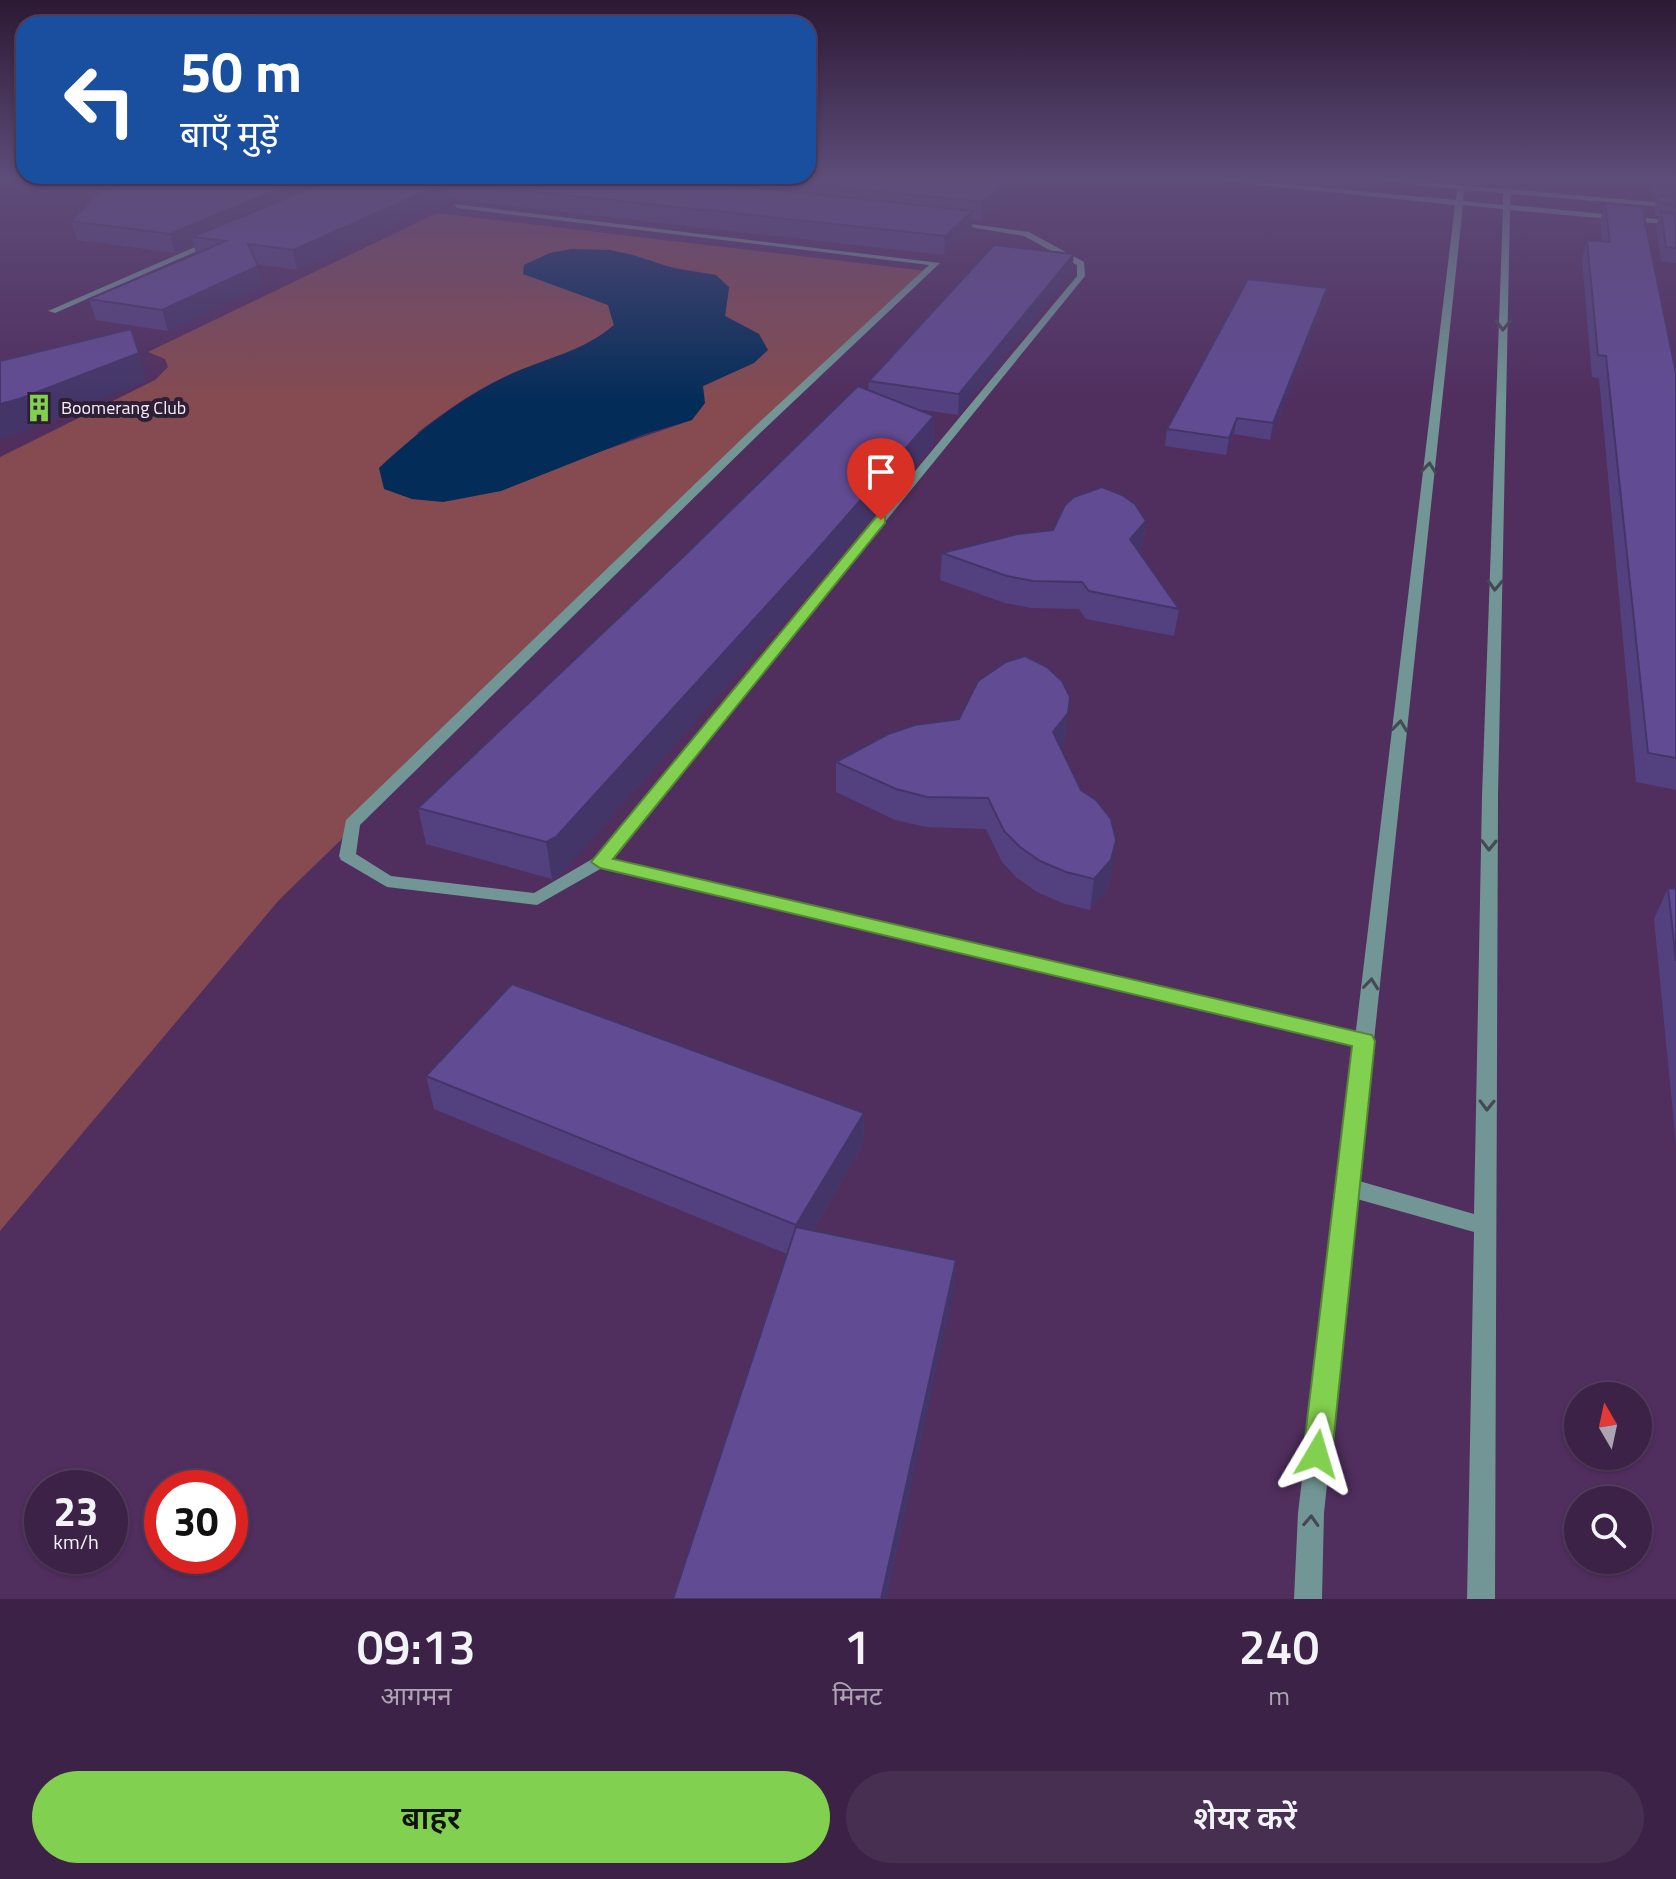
<!DOCTYPE html>
<html lang="hi">
<head>
<meta charset="utf-8">
<style>
  :root { --surface:#3c2246; --page:#472f51; --text:#f1f3f6; --muted:#aca4b3; --line:#553f5f; --accent:#82d04f }
  body { margin:0; font-family:"Titillium Web","Noto Sans Devanagari",sans-serif; background:var(--page); color:var(--text); height:100vh; display:flex; flex-direction:column; font-size:30px; white-space:nowrap }
  * { box-sizing:border-box; margin:0 }
  p { font-size:26px; color:var(--muted) }
  .icon { flex:none; width:44px; height:44px; fill:none; stroke:currentColor; stroke-width:2; stroke-linecap:round; stroke-linejoin:round }
  .map { position:relative; height:1599px; overflow:hidden }
  .drawer { display:flex; flex-direction:column; background:var(--surface); flex:1 }
  .drawer>* { flex:none }
  .banner { position:absolute; left:16px; top:16px; width:800px; height:168px; border-radius:24px; box-shadow:0 2px 6px #0004,0 0 0 2px var(--line); background:#1a4fa0; color:#fff; overflow:hidden }
  .needle { width:52px; rotate:351deg }
  .fabs { position:absolute; left:1564px; top:1382px; display:grid; gap:16px }
  .fabs a { display:grid; place-items:center; width:88px; height:88px; border-radius:50%; background:var(--surface); box-shadow:0 2px 6px #0004,0 0 0 2px var(--line); font-size:40px }
  .speed { position:absolute; left:24px; top:1470px; display:flex; gap:16px; font-size:40px; font-weight:700; text-align:center }
  .speed>* { display:grid; place-content:center; width:104px; height:104px; border-radius:50%; background:var(--surface); box-shadow:0 2px 6px #0004,0 0 0 2px var(--line); line-height:1 }
  .speed small { font-size:20px; font-weight:400 }
  .speed .limit { border:12px solid #d22; background:#fff; color:#111 }
  .pin { position:absolute; display:grid; place-items:center; width:68px; height:68px; color:#fff; margin:-82px -34px; border-radius:50% 50% 50% 0; rotate:-45deg; box-shadow:0 0 8px #0007 }
  .pin .icon { rotate:45deg }
  .me { position:absolute; width:88px; margin:-44px; rotate:7deg; stroke-linejoin:round; filter:drop-shadow(0 0 6px #0008) }
  .turn { display:flex; align-items:center; gap:28px; height:168px; padding:0 32px; font-size:36px }
  .turn .icon { width:104px; height:104px; stroke-width:2.5 }
  .turn b { display:block; font-size:56px; line-height:68px }
  .eta { display:flex; justify-content:space-evenly; align-items:center; height:136px; text-align:center }
  .eta b { font-size:48px; font-weight:600; line-height:56px }
  .primary-button { display:flex; gap:16px; margin-top:auto; padding:16px 32px }
  .primary-button a { flex:1; height:92px; border-radius:48px; background:var(--accent); color:#111; font-size:32px; font-weight:600; line-height:92px; text-align:center }
  .primary-button a+a { background:var(--page); color:var(--text) }
  .map>svg:first-child { display:block }
  .green { fill:#854b50; fill-rule:evenodd }
  .water { fill:#032c58 }
  .lines { fill:none; stroke-linecap:round; stroke-linejoin:round }
  .lane { fill:#729695; fill-rule:evenodd }
  .street { fill:#729695; fill-rule:evenodd }
  .wall { fill:#53417f }
  .shaded-wall { fill:#443568 }
  .building { fill:#614c94; stroke:#443568; stroke-width:2 }
  .oneway { stroke:#454956 }
  .route { fill:#82d04f; stroke:#548733; stroke-width:2 }
  .labels { text-anchor:middle; stroke-width:8; stroke-linejoin:round; paint-order:stroke }
  .far-poi-label { font-size:18px; fill:#f9edff; stroke:#2d1f34; text-anchor:start }
</style>
</head>
<body>
<div class="map">
<svg width="1676" height="1599" viewBox="0 0 1676 1599">
  <rect width="100%" height="100%" fill="#502e5e"/>
  <path class="green" d="M437 213 927 271 279 900 0 1231V457L155 380 168 367 165 359 148 352ZM572 249 716 275 729 288 725 316 759 334 753 363 703 386 692 420 582 458 417 433C447 410 478 388 513 373 548 359 585 350 614 325L608 305 524 265 551 253Z"/>
  <path class="water" d="M572 249 610 250 633 255 676 269 716 275 729 287 725 316 759 334 768 350 754 363 703 386 705 403 692 420 645 434 501 491 443 502 412 499 384 489 379 468C419 431 459 399 509 375 545 358 583 352 614 325L608 305 523 274 524 265 550 253Z"/>
  <g class="lines">
    <path class="lane" d="M454 204 940 263 759 434 360 825 356 854 391 876 534 893 594 858 1077 276V265L1024 236 946 223 950 221 1029 232 1084 262 1085 276 611 859 1364 1034 1371 1036 1374 1041 1371 1046 1364 1048 602 868 537 905 387 887 341 860 339 856 346 820 751 430 929 265 457 208Z
      M211 240 218 242 55 313 48 311Z"/>
    <path class="street" d="M13 179 12 180 0 184V180Z
      M1201 179H1228L1456 200 1457 189 1364 179H1392L1676 204V208L1511 194 1510 205 1676 221V225L1510 210 1498 796 1495 1599H1467L1474 1232 1357 1199 1324 1513 1322 1599H1294L1298 1513 1455 205ZM1464 190 1503 193V205L1463 201ZM1463 205 1503 209 1482 796 1474 1214 1359 1181Z"/>
  </g>
  <path class="wall" d="M136 179H1015V190L982 221 972 220V230L944 255 449 199 297 270 257 264 263 286 168 331 96 320 89 299 196 254 194 245 175 253 77 240 71 221Z
    M1650 179H1676V263L1661 261 1656 226 1659 217 1655 216 1654 209 1657 199H1653Z
    M1605 203 1676 373V790L1636 782 1599 378 1592 377 1582 259 1587 240 1602 241 1600 221Z
    M1072 272 958 415 916 409 934 416 933 444 817 583 562 873 552 879 426 844 418 808 868 390 869 381Z
    M1327 288 1324 302 1270 440 1234 434 1226 455 1165 446 1167 429Z
    M1146 521 1142 547 1139 551 1179 609 1174 636 1086 619 1079 609 1031 608 1005 603 940 580 942 553Z
    M1065 743 1061 748 1112 871 1106 892 1090 910 1062 903 1037 892 1017 878 1002 862 986 829 926 827 895 820 836 792V762Z
    M1668 888 1676 889V1145L1654 919Z
    M426 1076 864 1113 863 1145 813 1231 956 1260 954 1291 787 1254 434 1109Z"/>
  <path class="shaded-wall" d="M303 179H374L192 237 194 245 175 253 170 234Z
    M1009 179H1015V190L982 221 983 202Z
    M446 182 449 199 297 270 293 250Z
    M973 211 972 230 944 255 945 236Z
    M1074 254 1072 272 958 415 959 394Z
    M258 266 263 286 168 331 162 310Z
    M1327 288 1324 302 1270 440 1273 423Z
    M139 353 147 381 29 429 0 438V404Z
    M934 416 933 444 817 583 562 873 552 879 546 842Z
    M1237 418 1234 434 1226 455 1229 438Z
    M1146 521 1142 547 1127 565 1130 539Z
    M1068 713 1065 743 1050 762 1053 732Z
    M1116 840 1112 871 1106 892 1090 910 1094 879Z
    M864 1113 863 1145 797 1258 796 1225Z
    M956 1260 954 1291 887 1599H881Z"/>
  <path class="building" d="M136 179H303L170 234 71 221 101 191Z
    M338 179H673L973 211 945 236 446 182 293 250 248 244 258 266 162 310 89 299 226 241 192 237 319 185Z
    M757 179H1009L983 202Z
    M1656 179H1676V187L1657 186Z
    M1658 196 1676 197V206L1659 202Z
    M1605 203 1642 207 1676 373V758L1648 753 1606 356 1598 355 1587 240 1610 242Z
    M1661 212 1676 214V248L1666 247Z
    M994 245 1074 254 959 394 869 381Z
    M1248 279 1327 288 1273 423 1237 418 1229 438 1167 429Z
    M131 329 139 353 19 399 0 404V361Z
    M858 386 934 416 816 551 556 837 546 842 418 808 684 556Z
    M1102 487 1122 495 1135 504 1146 521 1130 539 1179 609 1089 591 1082 582 1033 581 1007 576 942 553 1018 534 1053 530 1065 505 1074 497Z
    M1025 656 1047 667 1062 681 1070 697 1068 713 1053 732 1081 790 1096 800 1111 819 1116 840 1111 860 1094 879 1066 872 1040 861 1020 847 1004 831 988 798 927 797 896 789 836 762 888 734 915 725 959 719 978 681 1006 662Z
    M1668 888 1676 889V961Z
    M512 984 864 1113 796 1225 426 1076Z
    M796 1227 956 1260 881 1599H673Z"/>
  <defs><path id="oneway-chevron" d="M-2-3.5L2.5 0L-2 3.5" fill="none" stroke-width="1.6" stroke-linecap="round" stroke-linejoin="round" transform="scale(2)"/></defs>
  <g class="oneway">
    <use href="#oneway-chevron" transform="translate(1503 325) rotate(92)"/>
    <use href="#oneway-chevron" transform="translate(1429 468) rotate(-84)"/>
    <use href="#oneway-chevron" transform="translate(1495 585) rotate(92)"/>
    <use href="#oneway-chevron" transform="translate(1400 726) rotate(-84)"/>
    <use href="#oneway-chevron" transform="translate(1489 845) rotate(91)"/>
    <use href="#oneway-chevron" transform="translate(1371 984) rotate(-84)"/>
    <use href="#oneway-chevron" transform="translate(1487 1105) rotate(91)"/>
    <use href="#oneway-chevron" transform="translate(1311 1521) rotate(-87)"/>
  </g>
  <linearGradient id="sky" x2="0" y2="1"><stop stop-color="#2c1934"/><stop offset="0.44" stop-color="#5e4c79"/><stop offset="1" stop-color="#5e4c79" stop-opacity="0"/></linearGradient>
  <rect width="1676" height="403" fill="url(#sky)"/>
  <path class="route" d="M881 516 885 517V523L613 859 1372 1035 1375 1041 1332 1454 1328 1464 1317 1468 1307 1464 1303 1454 1352 1046 600 868 591 862 876 517Z"/>
  <defs>
    <symbol id="building-bare" viewBox="-9 -9 18 18"><path d="M-4-6H4V6H1V3H-1V6H-4ZM-2.5-4.3h1.7v1.8h-1.7ZM.8-4.3h1.7v1.8H.8ZM-2.5-1h1.7V.8h-1.7ZM.8-1h1.7V.8H.8Z" fill="#82d04f" stroke="#2d1f34" stroke-width="2.5" paint-order="stroke"/></symbol>
  </defs>
  <g fill-rule="evenodd">
    <use href="#building-bare" x="19" y="388" width="40" height="40"/>
  </g>
  <g class="labels">
    <g class="far-poi-label">
      <text x="61" y="414">Boomerang Club</text>
    </g>
  </g>
</svg>
<div class="fabs">
<a><svg class="needle" viewBox="-14 -14 28 28"><path d="M0-13l5 13h-10z" fill="#e53935"/><path d="M0 13l5-13h-10z" fill="#aca4b3"/></svg></a>
<a><svg class="icon" aria-label="search" viewBox="0 0 24 24"><circle cx="10" cy="10" r="6"/><path d="M15 15l6 6"/></svg></a>
</div>
<div class="speed"><div>23<small>km/h</small></div><div class="limit">30</div></div>
<div class="pin" style="left:881px;top:520px;background:#d93025"><svg class="icon" aria-label="arrive" viewBox="0 0 24 24"><path d="M6 21V4h12l-3 4 3 4H6"/></svg></div>
<svg class="me" style="left:1317px;top:1454px" viewBox="-20 -20 40 40"><path d="M0-17L14 15 0 8-14 15z" fill="#82d04f" stroke="#fff" stroke-width="4"/></svg>
<div class="banner">
<div class="turn"><svg class="icon" aria-label="left" viewBox="0 0 24 24"><path d="M17 20v-9H6M10 6l-5 5 5 5"/></svg><div><b>50 m</b>बाएँ मुड़ें</div></div>
</div>
</div>
<section class="drawer">
<div class="eta">
<div><b>09:13</b><p>आगमन</p></div>
<div><b>1</b><p>मिनट</p></div>
<div><b>240</b><p>m</p></div>
</div>
<div class="primary-button"><a>बाहर</a><a>शेयर करें</a></div>
</section>
</body>
</html>
